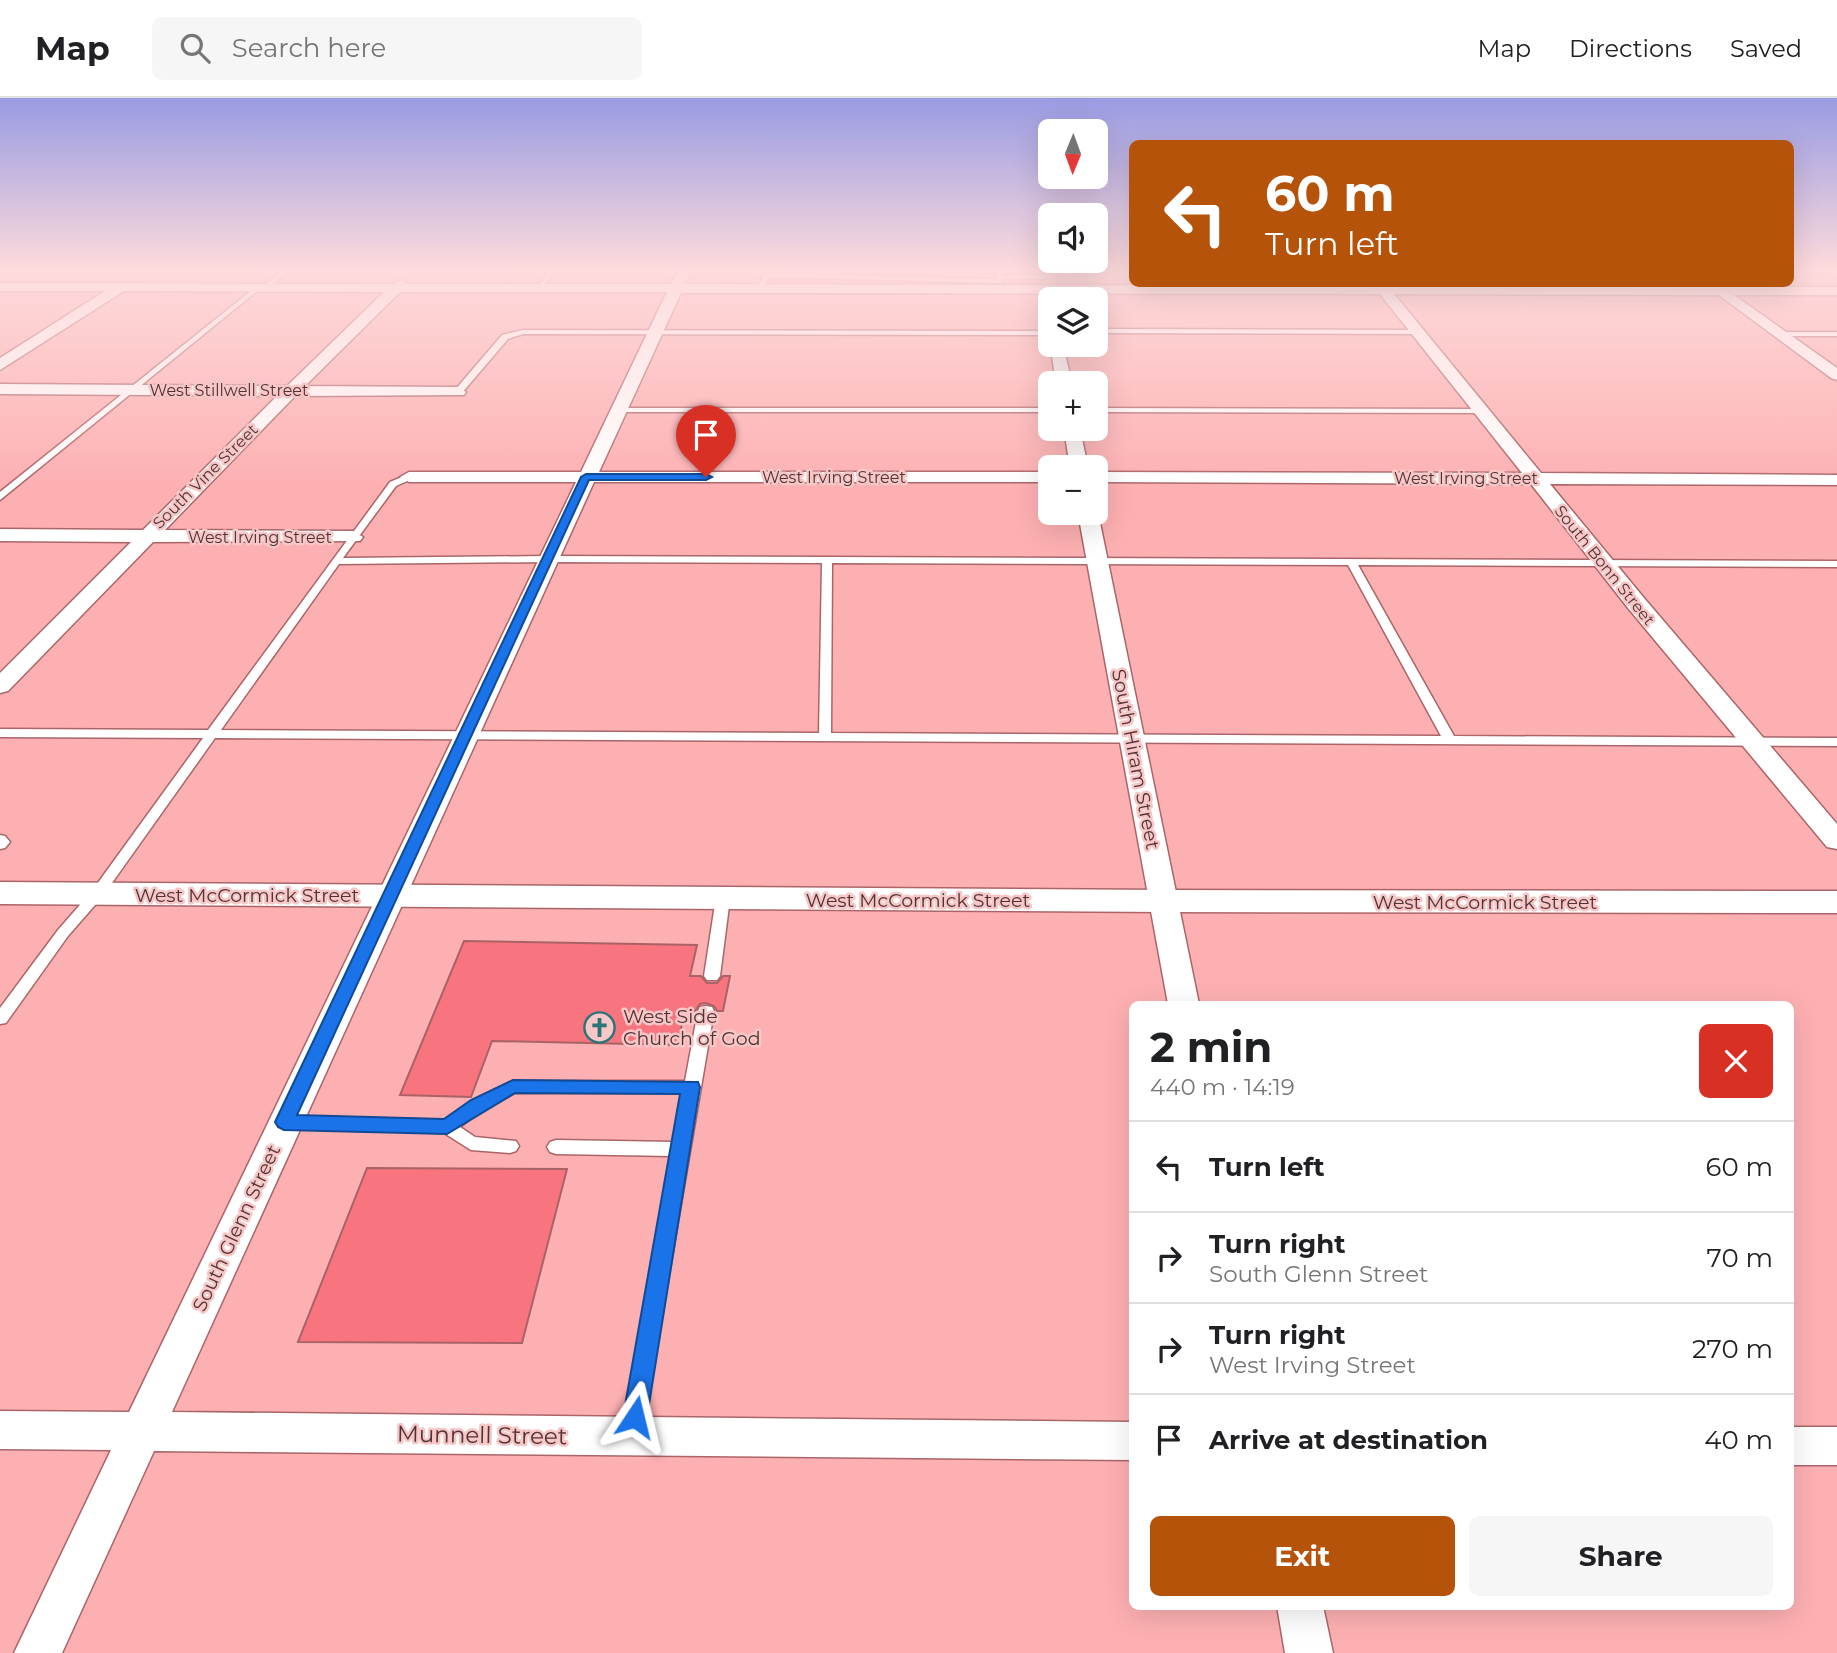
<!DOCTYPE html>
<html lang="en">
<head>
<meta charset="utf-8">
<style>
  :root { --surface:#fff; --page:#f6f6f6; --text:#202124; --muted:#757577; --line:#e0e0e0; --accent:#b45309 }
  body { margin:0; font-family:Montserrat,sans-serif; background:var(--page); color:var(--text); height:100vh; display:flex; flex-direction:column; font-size:26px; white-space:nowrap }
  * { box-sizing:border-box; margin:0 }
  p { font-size:23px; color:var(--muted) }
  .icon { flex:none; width:38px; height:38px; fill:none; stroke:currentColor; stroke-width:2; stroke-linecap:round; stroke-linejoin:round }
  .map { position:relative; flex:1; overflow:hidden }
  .panel { position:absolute; left:1129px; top:903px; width:665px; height:609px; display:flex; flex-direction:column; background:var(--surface); border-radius:10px; box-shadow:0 7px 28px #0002 }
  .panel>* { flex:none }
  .top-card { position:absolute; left:1129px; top:42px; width:665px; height:147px; border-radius:10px; box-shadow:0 7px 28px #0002; background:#b45309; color:#fff; overflow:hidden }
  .needle { width:46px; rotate:181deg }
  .tools { position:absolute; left:1038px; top:21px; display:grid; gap:14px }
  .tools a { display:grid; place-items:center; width:70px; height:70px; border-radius:10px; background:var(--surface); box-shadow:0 7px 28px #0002; font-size:35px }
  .pin { position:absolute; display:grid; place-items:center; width:60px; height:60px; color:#fff; margin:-72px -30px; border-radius:50% 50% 50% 0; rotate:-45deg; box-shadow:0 0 7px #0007 }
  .pin .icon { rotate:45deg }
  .me { position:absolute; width:77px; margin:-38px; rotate:10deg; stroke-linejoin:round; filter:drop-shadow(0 0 5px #0008) }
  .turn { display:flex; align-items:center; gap:24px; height:147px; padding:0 21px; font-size:32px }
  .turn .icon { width:91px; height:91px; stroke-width:2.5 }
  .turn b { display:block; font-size:49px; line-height:60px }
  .round { display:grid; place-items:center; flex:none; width:74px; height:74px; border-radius:10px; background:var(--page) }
  .head { display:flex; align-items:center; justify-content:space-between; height:119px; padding:0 21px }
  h1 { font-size:42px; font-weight:700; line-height:52px }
  .button { display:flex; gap:14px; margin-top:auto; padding:14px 21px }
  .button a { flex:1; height:80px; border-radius:10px; background:var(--accent); color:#fff; font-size:28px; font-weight:700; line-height:80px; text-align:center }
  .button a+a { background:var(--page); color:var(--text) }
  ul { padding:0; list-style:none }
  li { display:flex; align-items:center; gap:21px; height:91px; padding:0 21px; border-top:2px solid var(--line) }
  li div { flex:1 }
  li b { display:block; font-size:26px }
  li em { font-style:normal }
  header { display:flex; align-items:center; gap:42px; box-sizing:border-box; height:98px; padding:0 35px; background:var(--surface); border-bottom:2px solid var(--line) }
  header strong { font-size:33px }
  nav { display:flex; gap:38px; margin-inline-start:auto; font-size:24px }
  .search { width:490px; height:63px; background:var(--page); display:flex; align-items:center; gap:18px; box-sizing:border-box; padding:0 24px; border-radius:10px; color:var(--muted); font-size:26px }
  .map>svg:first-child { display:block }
  .building { fill:#f8747e; stroke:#a96366; stroke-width:2 }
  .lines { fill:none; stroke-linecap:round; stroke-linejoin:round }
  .service-casing { stroke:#ab6568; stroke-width:3 }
  .minor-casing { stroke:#ab6568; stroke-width:3 }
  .tertiary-casing { stroke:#ab6568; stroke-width:3 }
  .service { fill:#fff; fill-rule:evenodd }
  .minor { fill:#fff; fill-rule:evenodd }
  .tertiary { fill:#fff; fill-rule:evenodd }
  .route { fill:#1a73e8; stroke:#114b97; stroke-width:2 }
  .labels { text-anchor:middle; stroke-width:5; stroke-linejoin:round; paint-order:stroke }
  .far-street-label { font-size:16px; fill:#513233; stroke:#f7c7c8 }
  .street-label { font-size:19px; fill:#513233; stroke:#f7c7c8 }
  .poi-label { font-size:19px; fill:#513233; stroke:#f7c7c8; text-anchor:start }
  .near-street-label { font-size:23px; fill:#513233; stroke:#f7c7c8 }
</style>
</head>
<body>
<header>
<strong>Map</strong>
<div class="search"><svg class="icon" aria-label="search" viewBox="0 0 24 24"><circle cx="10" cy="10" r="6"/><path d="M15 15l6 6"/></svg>Search here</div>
<nav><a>Map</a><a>Directions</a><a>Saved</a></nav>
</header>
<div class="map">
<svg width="1837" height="1555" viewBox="0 0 1837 1555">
  <rect width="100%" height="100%" fill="#fdb0b2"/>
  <path class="building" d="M464 843 697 847 690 878H701L707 885H717L723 878H730L723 913H717L714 908 706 905 700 906 695 913H685L677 947 492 943 471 999 400 997Z
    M367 1070 567 1071 522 1245 298 1244Z"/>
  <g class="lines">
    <defs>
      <path id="service" d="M282 173H289L268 190H264V188Z
        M549 173H555L541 191H537Z
        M996 173H1002L1003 177H1044L1047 179 1044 181H1004L1001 185 769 179 763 192 758 191 763 177 766 175 997 181Z
        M1828 173H1837V178Z
        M257 188 262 189 0 402V394Z
        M1096 231 1417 232 1421 234 1417 236 1096 235Z
        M523 232 1050 233V237L523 236 508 241 461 296H455V292L502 237Z
        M1781 234H1837V238H1778L1777 236Z
        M615 310H1050V314H618L614 312Z
        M1096 310 1480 311 1484 313 1480 315 1096 314Z
        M409 376 412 377V381L396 388 343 460 547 458 1837 463V469L1358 467 1454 638 1837 640V648L215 640 102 799 68 838 6 925 0 926V910L58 832 92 793 203 640 0 639V631L208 632 390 384ZM547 464 822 465 819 635 221 632 339 466ZM832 465 1348 467 1441 638 831 635Z
        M0 737 5 738 10 744 5 750 0 751Z
        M723 796 730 800 720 878 717 882H707L704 878 716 800Z
        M706 908 712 909 714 913 642 1335 639 1342 632 1345 625 1342 622 1335 672 1058 556 1056 550 1054 547 1049 550 1044 556 1042 674 1044 683 995H515L483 1011 460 1029 475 1039 516 1043 519 1048 516 1053 510 1055 471 1052 444 1035 284 1030 278 1029 275 1024 278 1019 284 1018 444 1022 471 1003 513 983H685L698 913 700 909Z"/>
      <path id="minor" d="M678 173 690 175 684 186 1374 188 1373 186H1386L1388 188 1713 189 1721 186 1726 189H1837V197H1734L1837 270V282L1831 280 1719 197 1394 196 1541 375 1837 377V387L1550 386 1644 500 1837 726V751L1827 749 1628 510 1531 386 1096 384V374L1522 375 1380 196 681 195 599 374H1050V384H594L172 1314 1132 1324V1362L154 1353 62 1555H14L111 1352 0 1351V1313L129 1314 576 384H409L400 379 409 374H581L667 194H400L305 288 458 289 466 294 464 297 295 298 165 432 353 433 363 439 360 443 153 444 8 593 0 595V575L131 444 0 443V431L143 432 277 298 0 296V286L287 288 384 194 124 193 0 272V260L105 193H0V185L393 186 401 182 408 186H671Z
        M1050 245 1063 247 1072 285H1056Z
        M1064 331H1080L1088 369H1070Z
        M1096 412 1098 415 1199 906H1168L1078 415H1096Z
        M1790 1329H1837V1367H1790Z
        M1277 1508H1323L1333 1555H1285Z"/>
      <path id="tertiary" d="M0 784 1164 792 1837 793V815L1164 814 0 806Z"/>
    </defs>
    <use href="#service" class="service-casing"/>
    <use href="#minor" class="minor-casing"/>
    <use href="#tertiary" class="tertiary-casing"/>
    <use href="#service" class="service"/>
    <use href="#minor" class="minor"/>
    <use href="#tertiary" class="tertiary"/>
  </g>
  <linearGradient id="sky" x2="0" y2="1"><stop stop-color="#999be3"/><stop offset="0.44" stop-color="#fedbdc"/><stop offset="1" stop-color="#fedbdc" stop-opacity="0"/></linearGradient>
  <rect width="1837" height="390" fill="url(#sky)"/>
  <path class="route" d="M586 376H706L712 379 706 382H589L297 1017 444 1021 471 1002 513 982 698 984 700 989 647 1319 643 1326 635 1330 627 1326 623 1319 680 996 515 995 447 1036 284 1032 278 1029 275 1024 581 379Z"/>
  <defs>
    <symbol id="church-ring" viewBox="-11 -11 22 22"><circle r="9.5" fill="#f7c7c8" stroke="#297476" stroke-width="1.5"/><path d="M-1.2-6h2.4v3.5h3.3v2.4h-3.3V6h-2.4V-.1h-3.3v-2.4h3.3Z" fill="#297476"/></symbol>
  </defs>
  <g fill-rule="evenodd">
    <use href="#church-ring" x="582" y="912" width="35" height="35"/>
  </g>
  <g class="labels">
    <g class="far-street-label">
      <text x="229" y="298">West Stillwell Street</text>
      <text transform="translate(205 378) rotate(-45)" y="6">South Vine Street</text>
      <text x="834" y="385">West Irving Street</text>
      <text x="1466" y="386">West Irving Street</text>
      <text x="260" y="445">West Irving Street</text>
      <text transform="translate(1605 467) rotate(51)" y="6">South Bonn Street</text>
    </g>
    <g class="street-label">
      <text transform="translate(1136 661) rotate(79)" y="7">South Hiram Street</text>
      <text x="247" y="804">West McCormick Street</text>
      <text x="918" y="809">West McCormick Street</text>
      <text x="1485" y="811">West McCormick Street</text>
      <text transform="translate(236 1130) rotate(-65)" y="7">South Glenn Street</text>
    </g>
    <g class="poi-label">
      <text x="623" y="925">West Side<tspan x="623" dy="22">Church of God</tspan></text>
    </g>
    <g class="near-street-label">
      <text transform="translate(482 1337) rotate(1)" y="8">Munnell Street</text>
    </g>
  </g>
</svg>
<div class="tools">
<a><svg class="needle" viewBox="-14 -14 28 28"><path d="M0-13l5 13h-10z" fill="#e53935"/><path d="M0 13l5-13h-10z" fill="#757577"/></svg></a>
<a><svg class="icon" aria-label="sound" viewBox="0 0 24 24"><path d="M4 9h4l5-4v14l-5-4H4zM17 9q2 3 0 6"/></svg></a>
<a><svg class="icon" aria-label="layers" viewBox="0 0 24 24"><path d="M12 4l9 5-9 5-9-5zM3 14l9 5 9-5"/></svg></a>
<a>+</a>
<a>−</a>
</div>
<div class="pin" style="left:706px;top:379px;background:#d93025"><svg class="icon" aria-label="arrive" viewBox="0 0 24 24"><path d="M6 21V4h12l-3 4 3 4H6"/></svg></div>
<svg class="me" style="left:635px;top:1319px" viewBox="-20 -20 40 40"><path d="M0-17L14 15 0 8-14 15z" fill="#1a73e8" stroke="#fff" stroke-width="4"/></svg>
<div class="top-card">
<div class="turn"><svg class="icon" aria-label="left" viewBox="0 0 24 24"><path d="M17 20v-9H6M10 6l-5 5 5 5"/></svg><div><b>60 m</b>Turn left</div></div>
</div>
<section class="panel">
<div class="head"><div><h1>2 min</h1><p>440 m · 14:19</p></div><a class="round" style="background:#d93025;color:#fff"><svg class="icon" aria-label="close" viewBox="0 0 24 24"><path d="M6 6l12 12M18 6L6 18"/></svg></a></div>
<ul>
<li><svg class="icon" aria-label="left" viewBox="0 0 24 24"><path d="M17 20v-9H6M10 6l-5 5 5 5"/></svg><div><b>Turn left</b></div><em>60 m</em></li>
<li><svg class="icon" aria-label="right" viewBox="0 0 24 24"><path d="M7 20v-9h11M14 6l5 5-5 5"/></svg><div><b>Turn right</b><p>South Glenn Street</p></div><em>70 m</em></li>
<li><svg class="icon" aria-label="right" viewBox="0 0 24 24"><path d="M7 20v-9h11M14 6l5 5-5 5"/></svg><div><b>Turn right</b><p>West Irving Street</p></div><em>270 m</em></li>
<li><svg class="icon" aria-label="arrive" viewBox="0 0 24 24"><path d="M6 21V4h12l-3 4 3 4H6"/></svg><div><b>Arrive at destination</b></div><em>40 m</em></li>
</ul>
<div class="button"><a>Exit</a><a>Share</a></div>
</section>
</div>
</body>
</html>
